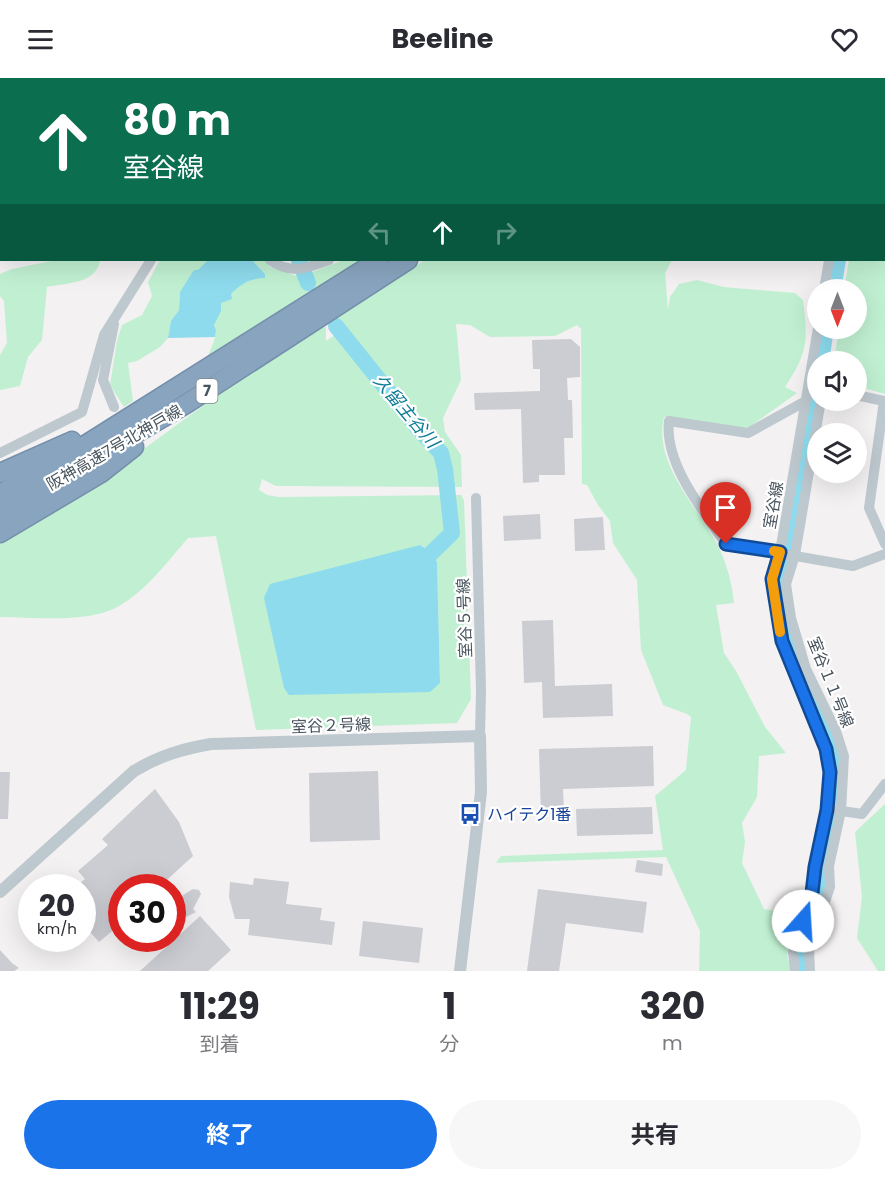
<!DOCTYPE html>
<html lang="ja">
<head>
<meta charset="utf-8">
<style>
  :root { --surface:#fff; --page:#f7f7f7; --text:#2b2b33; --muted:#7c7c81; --accent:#1a73e8 }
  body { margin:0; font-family:Poppins,"Noto Sans JP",sans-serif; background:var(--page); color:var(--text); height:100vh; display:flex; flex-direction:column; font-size:22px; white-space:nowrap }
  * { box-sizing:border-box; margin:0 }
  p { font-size:20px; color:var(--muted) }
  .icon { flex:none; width:33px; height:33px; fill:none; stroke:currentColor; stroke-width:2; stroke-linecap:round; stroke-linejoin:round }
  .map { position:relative; height:893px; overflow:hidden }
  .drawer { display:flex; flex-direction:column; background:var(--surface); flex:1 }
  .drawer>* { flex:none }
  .guide { position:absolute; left:0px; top:0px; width:885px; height:183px; box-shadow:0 6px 24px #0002; background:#0b6e4f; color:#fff; overflow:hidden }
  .needle { width:39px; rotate:180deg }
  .buttons { position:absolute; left:807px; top:201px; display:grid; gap:12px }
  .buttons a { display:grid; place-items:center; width:60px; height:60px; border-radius:50%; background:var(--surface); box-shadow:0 6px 24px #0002; font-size:30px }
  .speed { position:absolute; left:18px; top:796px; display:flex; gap:12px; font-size:30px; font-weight:700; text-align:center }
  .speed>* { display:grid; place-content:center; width:78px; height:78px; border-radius:50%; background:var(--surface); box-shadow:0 6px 24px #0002; line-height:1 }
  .speed small { font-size:15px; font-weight:400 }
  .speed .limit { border:9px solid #d22; background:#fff; color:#111 }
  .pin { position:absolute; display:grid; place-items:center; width:51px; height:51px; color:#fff; margin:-62px -26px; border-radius:50% 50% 50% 0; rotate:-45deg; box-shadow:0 0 6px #0007 }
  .pin .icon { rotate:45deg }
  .me { position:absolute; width:66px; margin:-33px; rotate:19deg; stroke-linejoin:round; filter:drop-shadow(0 0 4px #0008) }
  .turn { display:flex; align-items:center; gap:21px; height:126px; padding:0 24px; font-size:27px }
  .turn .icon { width:78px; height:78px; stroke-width:2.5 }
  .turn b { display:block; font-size:42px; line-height:51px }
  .lanes { display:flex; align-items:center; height:57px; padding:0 24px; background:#0003; justify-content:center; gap:30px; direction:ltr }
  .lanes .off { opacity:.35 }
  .eta { display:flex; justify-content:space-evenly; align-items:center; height:102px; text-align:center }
  .eta b { font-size:36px; font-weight:700; line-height:42px }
  .cta { display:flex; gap:12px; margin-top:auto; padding:12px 24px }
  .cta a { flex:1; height:69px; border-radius:36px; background:var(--accent); color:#fff; font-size:24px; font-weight:700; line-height:69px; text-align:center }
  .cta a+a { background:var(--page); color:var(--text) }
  header { display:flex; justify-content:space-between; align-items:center; height:78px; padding:0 24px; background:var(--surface); font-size:27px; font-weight:700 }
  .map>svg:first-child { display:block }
  .green { fill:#c0f0d1; fill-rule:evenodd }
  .water { fill:#8ddbed }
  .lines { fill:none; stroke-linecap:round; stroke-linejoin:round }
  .river { stroke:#8ddbed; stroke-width:16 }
  .building { fill:#cbcdd3 }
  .motorway-casing { stroke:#748fab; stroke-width:21 }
  .minor { stroke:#bec8cf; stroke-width:10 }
  .tertiary { stroke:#bec8cf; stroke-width:12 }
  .motorway { stroke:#89a4bf; stroke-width:18 }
  .route-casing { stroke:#114b97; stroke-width:15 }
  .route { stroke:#1a73e8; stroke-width:10 }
  .slow { stroke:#f59e0b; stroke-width:10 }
  .labels { text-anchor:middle; stroke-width:4.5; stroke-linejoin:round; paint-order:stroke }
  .shield { fill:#fff; stroke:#7f878e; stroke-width:1.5 }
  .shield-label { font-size:15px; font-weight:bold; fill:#48545e }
  .street-label { font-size:16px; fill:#48545e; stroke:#fff }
  .transit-label { font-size:16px; fill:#164399; stroke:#fff; text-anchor:start }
  .water-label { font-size:18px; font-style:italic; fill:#0d7d96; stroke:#fff }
</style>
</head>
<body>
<header><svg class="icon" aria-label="menu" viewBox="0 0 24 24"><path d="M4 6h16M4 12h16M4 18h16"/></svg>Beeline<svg class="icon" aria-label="heart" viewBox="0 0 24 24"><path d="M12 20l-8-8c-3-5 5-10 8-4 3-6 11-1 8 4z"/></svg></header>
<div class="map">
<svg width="885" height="893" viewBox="0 0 885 893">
  <rect width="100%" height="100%" fill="#f3f1f1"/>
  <path class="green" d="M797 0H885V316L857 308 856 284 834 283 839 251 856 250V212L844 211 849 182H884V2Z
    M56 182H100C97 206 66 205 47 209L42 262 28 279 20 308 0 312V277L7 265 4 223 0 218V196L12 191Z
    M160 182H208L180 214 179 232 171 243 168 260 160 269 137 283 128 285 133 323 124 329 110 307 117 263 122 247 142 237 152 218 148 204Z
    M252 182H264L270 189 299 199 344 182H364L208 278C211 269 219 256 214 247L221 225 238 208 265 196Z
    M425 182H672L665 195 668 231 670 219 679 206 697 202 724 209 795 215 803 222C808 264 808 274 785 309L797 315 748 350 664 339C653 387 698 429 718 468 727 486 732 505 734 525L716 527 724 575 736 593 765 649 786 675 759 678 757 719 742 745 745 764 742 785 764 831 791 835 797 839 798 845 787 877 791 893H699L700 853 666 779 496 785 501 778 663 772 655 718 686 692 691 639 687 636 663 627 641 572 637 502 613 465 610 443 598 427 587 407 582 406 581 251 577 247 555 258 490 259 470 247 456 246 461 302 443 340 445 354 461 377 462 409 276 408 262 401 259 412 267 417 279 419 461 417 464 422 471 621 457 645 256 652 216 458 188 460C167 484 147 512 119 528 88 546 35 539 0 539V461L108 397 211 322 321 250 326 249V263L335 257 366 297 435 378 440 393H451L444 373 334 240ZM420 467 430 472 437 484 440 605Z
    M885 726V893H878L857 860 862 819 855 754Z"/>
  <path class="water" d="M208 182H252L265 196V200C251 200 240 206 231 216L232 221 221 225V233L214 247 216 252 215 259 168 260 171 243 179 232 180 214 194 192H198Z
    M420 467 430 473 437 484 440 605 430 614 289 617 284 610 264 520 270 506Z"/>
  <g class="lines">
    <path class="river" d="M329 0 330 2
      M803 0 804 2
      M299 182 308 205
      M833 212 838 182
      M336 248 417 349 441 375 445 391 452 455 418 488
      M821 284 826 250
      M803 893 800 873 818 821 823 788 834 741 837 687 834 664 808 615 796 582 785 543 780 504 794 443 818 303"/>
  </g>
  <path class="building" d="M571 261 580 269V299L567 300 568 322H572L573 360H564L565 397H539V404L523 405 521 331 475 332 474 315 540 313V291H533L532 262Z
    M540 436 541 461 504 463 503 438Z
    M603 439 605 472 575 473 574 441Z
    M553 542 555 608 612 606 613 638 543 640 542 604 524 605 522 543Z
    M653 668 654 708 563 711 564 735 541 736 539 671Z
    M378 693 380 762 310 764 309 695Z
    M0 694H10L8 741H0Z
    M155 711 179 744 193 778 158 810H122V845L99 864 82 845V810H74L85 801 78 793 108 767 102 761Z
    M652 729 653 756 577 758 576 731Z
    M637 782 663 786 662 798 635 794Z
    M254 800 289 804 286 826 322 830 320 842 335 844 332 867 248 857 250 841H235L229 819 230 804 253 807Z
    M193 811 199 812 201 816 193 831 196 834 172 846V824Z
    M538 811 647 824 643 855 566 845 559 893H527Z
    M200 838 231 872 208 893H140Z
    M363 843 423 850 419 885 359 878Z
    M0 872 12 885 19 890 14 893H0Z"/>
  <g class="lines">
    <defs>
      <path id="motorway" d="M643 2 645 0
        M665 2 668 0
        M0 395 72 363
        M0 416 79 371 379 182
        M0 435 186 326 408 182
        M0 455 101 395 134 369"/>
    </defs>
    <use href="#motorway" class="motorway-casing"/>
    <path class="minor" d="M105 0 106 2
      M254 0 255 2
      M335 0V2
      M606 0 607 2
      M793 0 794 2
      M595 2 597 0
      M654 2 656 0
      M270 182C290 197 308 190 329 182
      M824 212 829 182
      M856 317 884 323 869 430 885 466
      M806 323 748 355 669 343C664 385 703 433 726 466L853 488 885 476
      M114 329 103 302 114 246
      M0 375 82 334 104 257 151 182
      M476 420 481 612 480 658
      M835 732 862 736 885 706
      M795 893 793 874 812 815 815 789 827 732 829 695 826 671 782 563 772 501 780 474 818 250
      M810 893 809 870 830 809 829 788 841 733 844 678 836 653 806 591 791 540 786 506 795 477 821 322"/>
    <path class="tertiary" d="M0 814 134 693C159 678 182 671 211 666L480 658 481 714 460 893"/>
    <use href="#motorway" class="motorway"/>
  </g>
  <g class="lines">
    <defs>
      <path id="route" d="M726 466 780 474 772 501 782 563 826 671 830 694 827 732 815 789 812 815 803 843"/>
    </defs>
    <use href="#route" class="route-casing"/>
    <use href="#route" class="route"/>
    <path class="slow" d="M774 473 780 474 772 501 780 554"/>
  </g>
  <defs>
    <symbol id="bus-bare" viewBox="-9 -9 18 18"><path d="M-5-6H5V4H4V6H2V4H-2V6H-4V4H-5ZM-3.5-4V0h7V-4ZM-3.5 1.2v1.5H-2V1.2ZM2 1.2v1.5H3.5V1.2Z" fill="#1a4fb4" stroke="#fff" stroke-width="2.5" paint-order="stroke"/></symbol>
  </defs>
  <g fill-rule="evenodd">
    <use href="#bus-bare" x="455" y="721" width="30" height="30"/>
  </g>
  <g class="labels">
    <rect class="shield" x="196.5" y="301" width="21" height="24" rx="4.5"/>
    <g class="shield-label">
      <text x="207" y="318">7</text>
    </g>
    <g class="street-label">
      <text transform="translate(114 369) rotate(-30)" y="6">阪神高速7号北神戸線</text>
      <text transform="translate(773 427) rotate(-80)" y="6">室谷線</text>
      <text transform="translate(464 540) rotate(-92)" y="6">室谷５号線</text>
      <text transform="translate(831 604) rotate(68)" y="6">室谷１１号線</text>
      <text transform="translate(331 647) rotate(-2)" y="6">室谷２号線</text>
    </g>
    <g class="transit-label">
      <text x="487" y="742">ハイテク1番</text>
    </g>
    <g class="water-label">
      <text transform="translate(406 333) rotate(50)" y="6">久留主谷川</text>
    </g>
  </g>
</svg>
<div class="buttons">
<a><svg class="needle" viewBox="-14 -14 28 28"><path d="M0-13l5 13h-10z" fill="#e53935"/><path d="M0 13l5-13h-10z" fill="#7c7c81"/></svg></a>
<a><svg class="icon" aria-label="sound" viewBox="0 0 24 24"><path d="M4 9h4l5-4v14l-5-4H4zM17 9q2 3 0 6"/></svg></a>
<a><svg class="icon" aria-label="layers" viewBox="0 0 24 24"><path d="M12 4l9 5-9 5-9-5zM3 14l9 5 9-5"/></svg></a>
</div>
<div class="speed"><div>20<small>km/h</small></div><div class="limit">30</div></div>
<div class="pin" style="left:726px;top:466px;background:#d93025"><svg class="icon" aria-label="arrive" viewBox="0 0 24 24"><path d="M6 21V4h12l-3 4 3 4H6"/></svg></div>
<svg class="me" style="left:803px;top:843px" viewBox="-20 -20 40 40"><circle r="19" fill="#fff"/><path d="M0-13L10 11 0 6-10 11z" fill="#1a73e8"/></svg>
<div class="guide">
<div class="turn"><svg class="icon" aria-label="ahead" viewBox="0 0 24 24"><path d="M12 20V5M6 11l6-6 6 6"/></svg><div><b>80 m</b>室谷線</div></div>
<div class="lanes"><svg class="icon off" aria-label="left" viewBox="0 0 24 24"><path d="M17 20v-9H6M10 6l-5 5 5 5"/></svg><svg class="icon" aria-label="ahead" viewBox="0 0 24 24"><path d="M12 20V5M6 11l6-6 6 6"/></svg><svg class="icon off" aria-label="right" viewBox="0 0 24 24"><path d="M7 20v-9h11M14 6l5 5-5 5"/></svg></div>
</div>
</div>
<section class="drawer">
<div class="eta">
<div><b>11:29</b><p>到着</p></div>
<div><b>1</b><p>分</p></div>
<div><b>320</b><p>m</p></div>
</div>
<div class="cta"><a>終了</a><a>共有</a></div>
</section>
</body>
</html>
